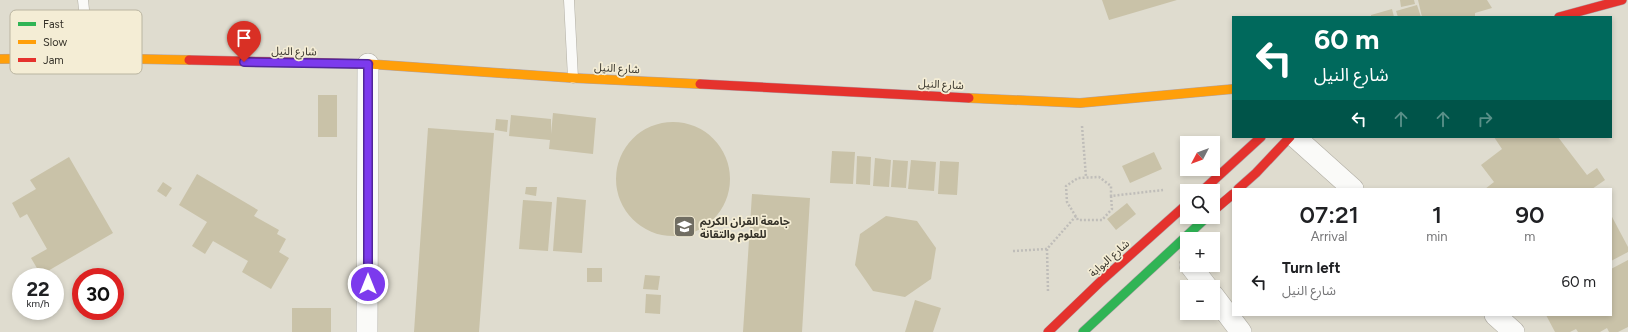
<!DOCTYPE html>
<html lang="en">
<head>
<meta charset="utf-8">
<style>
  :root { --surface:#fff; --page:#f6f6f6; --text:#202124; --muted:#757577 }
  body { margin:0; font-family:Figtree,"Noto Sans Arabic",sans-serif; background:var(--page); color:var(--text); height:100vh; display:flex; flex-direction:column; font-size:15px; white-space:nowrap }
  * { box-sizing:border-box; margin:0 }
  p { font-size:13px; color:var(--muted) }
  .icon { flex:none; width:22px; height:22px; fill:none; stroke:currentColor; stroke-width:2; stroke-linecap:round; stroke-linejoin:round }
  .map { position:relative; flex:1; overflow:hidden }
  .details { position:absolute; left:1232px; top:188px; width:380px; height:128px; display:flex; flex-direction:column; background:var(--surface); border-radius:0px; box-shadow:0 2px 6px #0003 }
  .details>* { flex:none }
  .hud { position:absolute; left:1232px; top:16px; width:380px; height:122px; border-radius:0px; box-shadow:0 2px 6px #0003; background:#00695c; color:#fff; overflow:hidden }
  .needle { width:26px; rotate:229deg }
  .tools { position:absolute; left:1180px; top:136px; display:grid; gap:8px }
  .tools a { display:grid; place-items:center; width:40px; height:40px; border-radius:0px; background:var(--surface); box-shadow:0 2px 6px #0003; font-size:20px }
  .speed { position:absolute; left:12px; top:268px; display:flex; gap:8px; font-size:20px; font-weight:700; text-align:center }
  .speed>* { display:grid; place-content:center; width:52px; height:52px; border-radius:50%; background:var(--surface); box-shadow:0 2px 6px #0003; line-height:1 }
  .speed small { font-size:10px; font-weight:400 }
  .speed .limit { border:6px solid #d22; background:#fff; color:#111 }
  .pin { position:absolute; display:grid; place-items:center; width:34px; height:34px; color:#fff; margin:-41px -17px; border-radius:50% 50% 50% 0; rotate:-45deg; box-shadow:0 0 4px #0007 }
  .pin .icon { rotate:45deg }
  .me { position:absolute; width:44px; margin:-22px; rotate:0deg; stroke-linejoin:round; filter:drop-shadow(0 0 3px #0008) }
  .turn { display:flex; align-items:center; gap:14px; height:84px; padding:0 16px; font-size:18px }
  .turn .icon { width:52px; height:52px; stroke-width:2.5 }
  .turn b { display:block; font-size:28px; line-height:34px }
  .lanes { display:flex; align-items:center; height:38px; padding:0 16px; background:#0003; justify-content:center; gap:20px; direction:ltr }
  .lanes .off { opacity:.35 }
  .eta { display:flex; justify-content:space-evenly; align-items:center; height:68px; text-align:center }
  .eta b { font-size:24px; font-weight:600; line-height:28px }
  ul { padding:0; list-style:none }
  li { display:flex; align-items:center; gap:12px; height:52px; padding:0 16px }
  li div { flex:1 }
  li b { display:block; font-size:15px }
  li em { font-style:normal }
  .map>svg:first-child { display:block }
  .building { fill:#c9c2a8 }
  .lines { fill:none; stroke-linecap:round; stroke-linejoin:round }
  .lane-casing { stroke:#b1aea4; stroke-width:11 }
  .street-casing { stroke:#b1aea4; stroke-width:22 }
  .fast-casing { stroke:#b0a2a7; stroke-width:10 }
  .slow-casing { stroke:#b0a2a7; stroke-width:10 }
  .jam-casing { stroke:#b0a2a7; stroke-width:10 }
  .path { stroke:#bfbdb9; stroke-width:2.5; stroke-dasharray:2 2; stroke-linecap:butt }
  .lane { stroke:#fafaf8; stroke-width:10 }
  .street { stroke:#fafaf8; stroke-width:21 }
  .fast { stroke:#30b455; stroke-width:9 }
  .slow { stroke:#ff9f0a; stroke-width:9 }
  .jam { stroke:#e5322d; stroke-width:9 }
  .route-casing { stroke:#51269a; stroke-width:10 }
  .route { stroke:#7c3aed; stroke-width:7 }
  .labels { text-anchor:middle; stroke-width:3.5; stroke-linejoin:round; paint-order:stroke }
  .street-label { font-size:11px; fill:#343128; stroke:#f4edd5 }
  .poi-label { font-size:11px; font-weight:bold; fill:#343128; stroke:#f4edd5; text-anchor:start }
  .key { fill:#f4edd5; stroke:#bab5a1; stroke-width:1 }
  .key-label { font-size:11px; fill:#343128 }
</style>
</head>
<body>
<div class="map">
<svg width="1628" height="332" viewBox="0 0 1628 332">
  <rect width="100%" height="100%" fill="#dfdccf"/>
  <path class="building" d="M1102 0H1177L1109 20Z
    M1400 0H1414L1415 4 1401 7Z
    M1418 0H1487L1492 8 1475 13V17H1422Z
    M1417 5 1421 17H1398L1396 11Z
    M1392 9 1394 17H1371V15Z
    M318 95H337V137H318Z
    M553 113 596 118 593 154 549 149 550 140 509 136 511 115 551 119V134Z
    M496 119 508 120 507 132 495 130Z
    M616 179a57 57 0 1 1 114 0a57 57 0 1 1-114 0Z
    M428 128 494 133 479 332H414Z
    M1494 137H1558L1587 175 1597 168 1605 180 1592 189H1485L1494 182 1481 165 1502 149Z
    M832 151 855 152 853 184 830 183Z
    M1154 152 1162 169 1130 183 1122 166Z
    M857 156 871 157 870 185 856 184Z
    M69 157 113 233 41 275 31 258 47 249 27 214 20 218 12 203 36 189 30 180Z
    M875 158 891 160 889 187 873 186Z
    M893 160 908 161 906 188 891 187Z
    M911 160 936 162 934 191 908 189Z
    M940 161 959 162 957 195 938 194Z
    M197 174 258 210 254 216 279 230 277 234 286 239 279 252 289 258 271 289 242 272 248 261 213 241 205 254 192 246 207 222 179 205Z
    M163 182 172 188 166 197 157 191Z
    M526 187H537L536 196 525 194Z
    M752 194 810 198 802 332H743Z
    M557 197 586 200 582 253 553 251Z
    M523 200 552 202 548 251 519 249Z
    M1127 203 1136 214 1116 230 1107 219Z
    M1611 215 1628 247V252L1611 261Z
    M886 216 917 221 936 248 931 279 905 297 873 291 855 265 860 234Z
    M1628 260V327L1618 332H1609L1607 328 1600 332H1578L1576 329 1570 332H1555L1546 315H1611V269Z
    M587 268H602V282H587Z
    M645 275 660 276 658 290 643 289Z
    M646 294 661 295 660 314 645 313Z
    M915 300 941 308 933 332H905Z
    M292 308H331V332H292Z"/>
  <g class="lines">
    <defs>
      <path id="lane" d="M83 0 89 58
        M569 0 573 78"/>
      <path id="street" d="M1295 137 1353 189
        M1190 265 1207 287
        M1213 295 1241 332
        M1495 315 1514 332
        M367 332 368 64"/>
      <path id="fast" d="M1083 332 1207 217"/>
      <path id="slow" d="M0 59 89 58 189 60
        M369 64 573 78 700 84
        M969 98 1080 103 1233 89"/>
      <path id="jam" d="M1559 17 1622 0
        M189 60 369 64
        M700 84 969 98
        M1238 189 1256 173 1290 137
        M1202 191 1261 137
        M1213 211 1233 194
        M1048 332 1100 282 1187 204"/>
    </defs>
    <use href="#lane" class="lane-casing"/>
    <use href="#street" class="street-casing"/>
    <use href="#fast" class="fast-casing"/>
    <use href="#slow" class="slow-casing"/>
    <use href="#jam" class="jam-casing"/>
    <path class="path" d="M1082 126 1086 177
      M1111 196 1112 209 1102 220H1078L1067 202 1066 186 1078 178 1099 177 1111 186V196L1163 190
      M1047 249 1048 292
      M1013 251 1047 249 1076 216"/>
    <use href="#lane" class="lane"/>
    <use href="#street" class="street"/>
    <use href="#fast" class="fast"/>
    <use href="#slow" class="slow"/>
    <use href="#jam" class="jam"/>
  </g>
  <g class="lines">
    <defs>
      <path id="route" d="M244 62 368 64V284"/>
    </defs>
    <use href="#route" class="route-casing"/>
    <use href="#route" class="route"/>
  </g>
  <defs>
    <symbol id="university-square" viewBox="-11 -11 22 22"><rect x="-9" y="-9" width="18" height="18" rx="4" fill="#706d62" stroke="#f4edd5"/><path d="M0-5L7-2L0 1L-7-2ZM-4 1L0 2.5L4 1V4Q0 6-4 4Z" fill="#fff"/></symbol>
  </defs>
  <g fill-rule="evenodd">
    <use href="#university-square" x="672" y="214" width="25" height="25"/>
  </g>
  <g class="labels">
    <g class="street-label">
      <text transform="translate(294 51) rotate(1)" y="4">شارع النيل</text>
      <text transform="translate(617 68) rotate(3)" y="4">شارع النيل</text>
      <text transform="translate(941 84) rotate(3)" y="4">شارع النيل</text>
      <text transform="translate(1109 258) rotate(-42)" y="4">شارع البوابة</text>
    </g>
    <g class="poi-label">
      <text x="700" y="225">جامعة القران الكريم<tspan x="700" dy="13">للعلوم والتقانة</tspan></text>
    </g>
  </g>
  <rect x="10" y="10" width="132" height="64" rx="6" class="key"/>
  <rect x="18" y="22" width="18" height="4" fill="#30b455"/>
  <rect x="18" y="40" width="18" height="4" fill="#ff9f0a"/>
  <rect x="18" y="58" width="18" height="4" fill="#e5322d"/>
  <g class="key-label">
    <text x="43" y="28">Fast</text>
    <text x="43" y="46">Slow</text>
    <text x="43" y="64">Jam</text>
  </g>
</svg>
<div class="tools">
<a><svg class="needle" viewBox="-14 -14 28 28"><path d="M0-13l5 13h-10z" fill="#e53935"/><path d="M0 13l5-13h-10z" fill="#757577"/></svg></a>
<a><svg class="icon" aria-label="search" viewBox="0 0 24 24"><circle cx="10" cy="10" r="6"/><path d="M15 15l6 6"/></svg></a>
<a>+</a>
<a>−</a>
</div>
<div class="speed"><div>22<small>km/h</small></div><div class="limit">30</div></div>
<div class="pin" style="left:244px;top:62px;background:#d93025"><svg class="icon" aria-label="arrive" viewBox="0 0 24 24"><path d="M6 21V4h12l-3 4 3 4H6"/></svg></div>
<svg class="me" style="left:368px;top:284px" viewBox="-20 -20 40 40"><circle r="17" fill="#7c3aed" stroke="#fff" stroke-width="3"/><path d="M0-11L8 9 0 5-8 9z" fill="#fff"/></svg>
<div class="hud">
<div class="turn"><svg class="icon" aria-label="left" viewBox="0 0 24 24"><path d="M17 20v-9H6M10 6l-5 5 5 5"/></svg><div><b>60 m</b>شارع النيل</div></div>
<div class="lanes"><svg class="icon" aria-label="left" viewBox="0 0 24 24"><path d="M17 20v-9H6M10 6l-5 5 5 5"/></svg><svg class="icon off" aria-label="ahead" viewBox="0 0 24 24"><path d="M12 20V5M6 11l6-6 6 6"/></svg><svg class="icon off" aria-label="ahead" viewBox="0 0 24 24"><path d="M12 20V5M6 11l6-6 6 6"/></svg><svg class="icon off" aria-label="right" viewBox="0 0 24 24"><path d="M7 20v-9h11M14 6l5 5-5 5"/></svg></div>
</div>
<section class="details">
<div class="eta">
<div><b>07:21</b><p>Arrival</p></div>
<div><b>1</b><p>min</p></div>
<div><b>90</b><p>m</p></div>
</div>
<ul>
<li><svg class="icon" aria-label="left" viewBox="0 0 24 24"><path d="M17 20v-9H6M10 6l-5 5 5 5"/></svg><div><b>Turn left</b><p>شارع النيل</p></div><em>60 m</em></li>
</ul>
</section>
</div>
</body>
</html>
